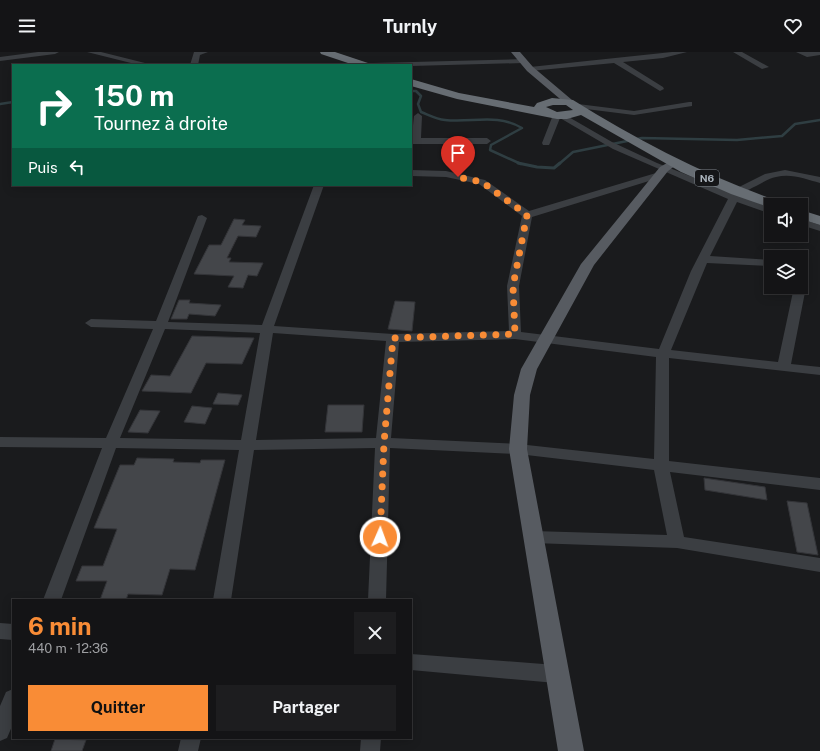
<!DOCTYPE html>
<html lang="fr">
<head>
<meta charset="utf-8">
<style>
  :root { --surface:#141416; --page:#1d1d1f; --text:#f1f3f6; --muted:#9d9ea1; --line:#333335; --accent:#f98c36 }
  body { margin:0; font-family:"Public Sans",sans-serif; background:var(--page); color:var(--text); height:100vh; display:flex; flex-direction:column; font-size:15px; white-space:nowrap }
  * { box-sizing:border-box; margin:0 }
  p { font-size:13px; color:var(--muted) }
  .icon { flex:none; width:22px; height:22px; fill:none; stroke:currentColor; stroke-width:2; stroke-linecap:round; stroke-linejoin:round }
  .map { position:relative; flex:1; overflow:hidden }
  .side { position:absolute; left:12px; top:547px; width:400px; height:140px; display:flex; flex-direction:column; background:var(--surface); border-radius:0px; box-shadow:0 2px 10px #0003,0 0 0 1px var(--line) }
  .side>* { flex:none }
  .hud { position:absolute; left:12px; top:12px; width:400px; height:122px; border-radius:0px; box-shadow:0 2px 10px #0003,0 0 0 1px var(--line); background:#0b6e4f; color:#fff; overflow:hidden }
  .buttons { position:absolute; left:764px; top:146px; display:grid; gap:8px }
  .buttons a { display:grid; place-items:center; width:44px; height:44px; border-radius:0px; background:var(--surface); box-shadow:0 2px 10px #0003,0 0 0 1px var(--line); font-size:20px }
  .pin { position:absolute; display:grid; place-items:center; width:34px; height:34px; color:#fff; margin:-41px -17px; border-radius:50% 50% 50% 0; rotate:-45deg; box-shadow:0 0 4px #0007 }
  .pin .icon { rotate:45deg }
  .me { position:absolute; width:44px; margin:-22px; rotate:2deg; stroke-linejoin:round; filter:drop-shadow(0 0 3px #0008) }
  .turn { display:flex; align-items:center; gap:14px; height:84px; padding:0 16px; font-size:18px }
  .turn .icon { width:52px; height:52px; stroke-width:2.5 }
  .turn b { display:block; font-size:28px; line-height:34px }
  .then { display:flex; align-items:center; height:38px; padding:0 16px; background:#0003; gap:8px; font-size:15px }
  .round { display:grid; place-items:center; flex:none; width:42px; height:42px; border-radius:0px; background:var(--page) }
  .head { display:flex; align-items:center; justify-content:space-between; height:68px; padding:0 16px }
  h1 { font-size:24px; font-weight:700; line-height:30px; color:var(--accent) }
  .cta { display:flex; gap:8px; margin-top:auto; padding:8px 16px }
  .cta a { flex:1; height:46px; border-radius:0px; background:var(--accent); color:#111; font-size:16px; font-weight:700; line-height:46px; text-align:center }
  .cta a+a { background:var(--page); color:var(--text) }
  header { display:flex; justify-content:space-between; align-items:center; height:52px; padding:0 16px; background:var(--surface); font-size:18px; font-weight:700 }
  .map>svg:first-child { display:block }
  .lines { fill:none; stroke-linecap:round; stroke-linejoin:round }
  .stream-far1 { stroke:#2f3e42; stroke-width:2.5 }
  .stream { stroke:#2f3e42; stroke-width:3 }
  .building { fill:#44464a; stroke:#343539 }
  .path { stroke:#414549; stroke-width:1.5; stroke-dasharray:1 1.5; stroke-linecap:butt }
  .minor { fill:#3b3e42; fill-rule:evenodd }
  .major { fill:#575b61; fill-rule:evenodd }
  .highway { fill:#676d73; fill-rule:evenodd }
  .route { stroke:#f98c36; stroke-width:7; stroke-dasharray:0 12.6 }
  .labels { text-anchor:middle; stroke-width:3.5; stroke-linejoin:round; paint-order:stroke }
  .shield { fill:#151618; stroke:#7f858c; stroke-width:1 }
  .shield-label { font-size:10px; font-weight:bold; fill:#acb5bd }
</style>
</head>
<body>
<header><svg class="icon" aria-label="menu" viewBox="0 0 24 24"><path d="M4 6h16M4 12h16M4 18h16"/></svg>Turnly<svg class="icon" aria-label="heart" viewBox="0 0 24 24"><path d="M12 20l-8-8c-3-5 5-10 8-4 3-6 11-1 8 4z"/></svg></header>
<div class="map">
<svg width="820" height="699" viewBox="0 0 820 699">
  <rect width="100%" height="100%" fill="#1a1b1d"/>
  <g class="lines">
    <path class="stream-far1" d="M411 39H416L421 44 418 52 421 60C429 63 436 67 445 68 472 71 497 61 522 76L491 93 490 98 521 112
      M0 52 13 50
      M559 112 573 100 642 86 737 88 782 84 795 72 820 68"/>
    <path class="stream" d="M518 111 537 115 554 116 560 111"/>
  </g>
  <path class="building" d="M234 167 245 168 242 173 261 174 256 185 238 184 227 206H231L229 210 263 211 257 224 248 223 243 236 228 235 234 224 194 222 209 193H221Z
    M179 248H190L189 251 221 253 215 264 189 262 187 267H171Z
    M395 249 415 250 412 279 388 277Z
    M192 284 254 286 242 312 206 311 191 341 142 339 151 323 170 324Z
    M218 341 242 343 238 353 213 352Z
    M328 353H364L362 380H325Z
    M192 354 212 356 205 372 184 370Z
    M140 358 160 359 148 381 128 380Z
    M137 406 174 407 173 410 200 411 201 408H225L195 518 170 517 162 543 128 542 126 548H100L107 529H76L82 514H103L117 477 94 476 120 413H134Z
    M704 426 765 435 767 448 705 438Z
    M787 449 807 451 818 503 797 500Z
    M55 687 86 688 82 699H51Z"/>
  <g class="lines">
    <path class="path" d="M411 42V44"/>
    <path class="minor" d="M38 0H59L55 2 0 9V5Z
      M87 0H101L153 13H139Z
      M194 0H208L200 3 198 13H190Z
      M672 0H687L663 6 623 10 663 35 664 37 660 39 614 11 530 19 526 17 530 15Z
      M733 0H742L769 15 762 17Z
      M796 0H820V3L807 5Z
      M526 7V11H523L411 14 369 13 373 11Z
      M689 50H692V54L634 63 578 56 574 54 578 52 634 59Z
      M560 60 612 90 657 111 771 156V162L737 150 710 204 771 208V214L707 211 671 298 778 310 794 235H801V216L809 220 807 230 804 233 806 235 791 312 820 315V323L669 306V409L820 426V438L670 420 684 485 820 506V520L677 496 533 491 527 490 525 485 527 480 533 479 667 483 654 418 518 402 390 396 386 548H368L375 396 254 398 231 548H213L239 398 116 396 61 548H43L102 396 0 395V385L106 386 153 277 91 275 85 271 91 267 156 269 198 164 202 163 207 166 168 270 262 273 314 133H324L274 274 393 282 509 279 507 234 522 164 479 132 446 125 411 124V118L446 119 485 128 529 159 656 121H662V125L532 165 519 234 521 280 659 297 691 219 728 147 613 97 560 66 550 91 549 93H543L542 91 553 63ZM165 277 260 281 241 388 120 386ZM273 281 386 289 376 386 256 388ZM515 287 656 305 654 407 518 392 391 386 399 290Z
      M418 61 422 64 421 86H487L491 89 487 92H411L414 64Z
      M785 118 820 125V131C806 127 791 121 776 125 764 127 744 144 733 141L731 139 765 122Z
      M801 167 820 173V179L801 173Z
      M0 571 13 572V588L0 587Z
      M411 602 556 613 563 616 566 622 563 628 556 631 411 618Z
      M13 637V672L7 686 0 689V654L6 640Z
      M181 686H201L198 699H178Z
      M361 686H381L380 699H360Z"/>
    <path class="major" d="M511 0H520L533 15 572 48 574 50 572 52H566L527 19Z
      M674 107 680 110 668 119 594 213 537 317 530 343 527 397 584 699H558L509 397 514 343 521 317 581 212 660 115Z"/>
    <path class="highway" d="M320 0H335L368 11 369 13H354L321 2Z
      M411 27 459 41 534 55 537 51 552 46 573 48C639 89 708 125 781 150L783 153H771V156L731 142 681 120 581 63 567 67H557L457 47 411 34ZM553 53H566L573 58 557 60 546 55Z
      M801 158 820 164V173L801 167Z"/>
  </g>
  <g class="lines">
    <path class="route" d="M380 485 384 391 393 286 515 282 513 234 527 163 482 130 458 125"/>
  </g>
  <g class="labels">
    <rect class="shield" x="695" y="118" width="24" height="16" rx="3"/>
    <g class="shield-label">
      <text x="707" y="130">N6</text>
    </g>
  </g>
</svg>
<div class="buttons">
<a><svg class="icon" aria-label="sound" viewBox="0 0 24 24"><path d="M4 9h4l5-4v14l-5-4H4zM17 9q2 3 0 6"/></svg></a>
<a><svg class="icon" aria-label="layers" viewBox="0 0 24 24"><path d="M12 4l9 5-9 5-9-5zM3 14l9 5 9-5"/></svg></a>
</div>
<div class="pin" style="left:458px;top:125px;background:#d93025"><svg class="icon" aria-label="arrive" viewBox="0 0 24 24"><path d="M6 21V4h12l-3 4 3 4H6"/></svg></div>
<svg class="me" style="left:380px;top:485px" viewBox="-20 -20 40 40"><circle r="17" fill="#f98c36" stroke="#fff" stroke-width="3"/><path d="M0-11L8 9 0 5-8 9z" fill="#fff"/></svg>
<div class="hud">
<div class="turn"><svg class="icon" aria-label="right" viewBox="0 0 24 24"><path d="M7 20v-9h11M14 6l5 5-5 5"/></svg><div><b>150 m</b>Tournez à droite</div></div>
<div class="then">Puis<svg class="icon" aria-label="left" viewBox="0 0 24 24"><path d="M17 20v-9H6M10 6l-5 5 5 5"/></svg></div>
</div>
<section class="side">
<div class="head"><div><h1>6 min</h1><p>440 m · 12:36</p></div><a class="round"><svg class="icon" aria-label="close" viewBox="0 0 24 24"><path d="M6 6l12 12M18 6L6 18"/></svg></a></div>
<div class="cta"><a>Quitter</a><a>Partager</a></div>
</section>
</div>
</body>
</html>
